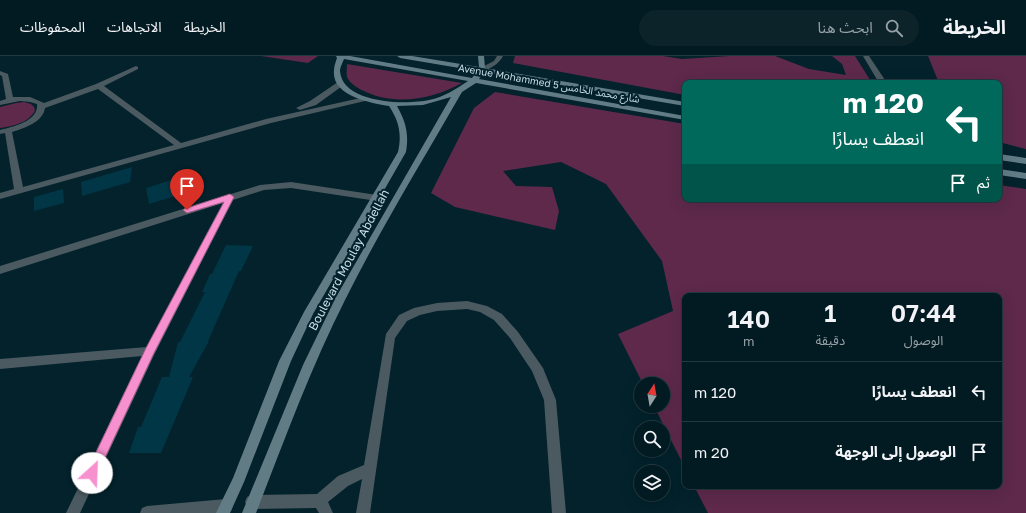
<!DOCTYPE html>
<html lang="ar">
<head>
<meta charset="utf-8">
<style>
  :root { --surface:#021a21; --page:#0c232a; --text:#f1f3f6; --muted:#96a1a5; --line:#23383f }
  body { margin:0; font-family:"Golos Text","Noto Sans Arabic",sans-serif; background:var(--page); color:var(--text); direction:rtl; height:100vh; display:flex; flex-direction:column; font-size:15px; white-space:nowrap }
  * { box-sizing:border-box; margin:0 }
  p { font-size:13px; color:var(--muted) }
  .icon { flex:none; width:22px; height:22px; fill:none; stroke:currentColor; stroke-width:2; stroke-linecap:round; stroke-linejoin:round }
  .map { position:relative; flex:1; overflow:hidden; direction:ltr }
  .panel { position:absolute; left:682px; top:237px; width:320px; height:196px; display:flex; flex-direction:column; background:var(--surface); border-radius:8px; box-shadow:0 4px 16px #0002,0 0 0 1px var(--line); direction:rtl }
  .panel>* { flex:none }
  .hud { position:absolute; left:682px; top:24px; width:320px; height:122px; border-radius:8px; box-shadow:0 4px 16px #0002,0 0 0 1px var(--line); direction:rtl; background:#00695c; color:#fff; overflow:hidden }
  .needle { width:26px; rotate:11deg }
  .tools { position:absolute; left:634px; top:321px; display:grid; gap:8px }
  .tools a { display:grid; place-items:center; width:36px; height:36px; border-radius:50%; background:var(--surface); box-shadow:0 4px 16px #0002,0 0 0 1px var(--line); font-size:20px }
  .pin { position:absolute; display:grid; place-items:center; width:34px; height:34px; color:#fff; margin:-41px -17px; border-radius:50% 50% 50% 0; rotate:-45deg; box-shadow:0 0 4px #0007 }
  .pin .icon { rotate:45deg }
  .me { position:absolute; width:44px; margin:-22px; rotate:25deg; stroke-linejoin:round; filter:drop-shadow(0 0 3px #0008) }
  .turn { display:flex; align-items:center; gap:14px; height:84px; padding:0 12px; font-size:18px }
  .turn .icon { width:52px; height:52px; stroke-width:2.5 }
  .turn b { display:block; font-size:28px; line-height:34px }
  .then { display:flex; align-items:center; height:38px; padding:0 12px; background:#0003; gap:8px; font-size:15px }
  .eta { display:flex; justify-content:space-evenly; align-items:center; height:68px; text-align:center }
  .eta b { font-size:24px; font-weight:600; line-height:28px }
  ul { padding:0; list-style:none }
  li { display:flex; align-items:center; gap:12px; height:60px; padding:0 12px; border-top:1px solid var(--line) }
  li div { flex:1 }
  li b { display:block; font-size:15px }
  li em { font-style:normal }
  header { display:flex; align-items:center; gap:24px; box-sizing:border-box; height:56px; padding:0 20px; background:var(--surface); border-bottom:1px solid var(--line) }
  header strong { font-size:19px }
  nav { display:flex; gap:22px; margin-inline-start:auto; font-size:14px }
  .search { width:280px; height:36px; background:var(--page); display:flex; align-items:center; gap:10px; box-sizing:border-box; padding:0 14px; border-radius:22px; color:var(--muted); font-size:15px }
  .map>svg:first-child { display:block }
  .green { fill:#5e294b }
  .building { fill:#003645 }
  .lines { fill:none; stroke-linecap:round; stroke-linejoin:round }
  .minor { fill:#4a5a60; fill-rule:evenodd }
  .tertiary { fill:#4a5a60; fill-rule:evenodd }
  .secondary { fill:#627c86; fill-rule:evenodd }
  .route { fill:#f690cf; stroke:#a05e87 }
  .labels { text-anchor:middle; stroke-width:4; stroke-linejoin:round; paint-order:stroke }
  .far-street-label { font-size:10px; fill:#c9dee6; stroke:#03222c }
  .street-label { font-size:12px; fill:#c9dee6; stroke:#03222c }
</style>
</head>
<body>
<header>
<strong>الخريطة</strong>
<div class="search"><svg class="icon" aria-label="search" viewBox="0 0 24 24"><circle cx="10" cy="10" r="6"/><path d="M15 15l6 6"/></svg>ابحث هنا</div>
<nav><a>الخريطة</a><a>الاتجاهات</a><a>المحفوظات</a></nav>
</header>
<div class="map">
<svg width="1026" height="457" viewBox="0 0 1026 457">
  <rect width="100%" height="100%" fill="#03222c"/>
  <path class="green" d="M261 0H318L308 7Z
    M515 0H663L682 3 730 0H775L809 13 846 19 842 8 832 0H855L872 27H685V39L513 7Z
    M928 0H1026V93L999 86V27H939Z
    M347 8 462 27C433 43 397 50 366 36 359 33 350 28 347 21 346 17 347 12 347 8Z
    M495 36 685 68V143H999V129L1026 133V457H708L694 430H999V240H685V412L654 350H663V328H643L618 278 673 255 662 205 606 128 561 106 503 115 516 130 552 131 559 155 555 174 455 151 431 137 474 52Z
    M24 46 31 48 34 51 35 55C28 67 13 70 0 72V51L16 47Z"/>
  <path class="building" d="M132 111 130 126 82 140 81 126Z
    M181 121 185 137 149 148 146 132Z
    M63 133 64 147 34 155V141Z
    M226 189 253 190 241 215H239L208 285H209L189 321H193L161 397H129L138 371H141L162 321H169L178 286H180L205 236H202L210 218H212Z"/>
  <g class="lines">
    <path class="minor" d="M497 0H503C499 8 489 15 480 14V12L494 5Z
      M136 10 138 11V13L104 30 181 87 266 63 365 41 369 43 365 45 271 67 0 143V137L14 133 5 77 0 78V74C13 71 39 65 37 48L30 46 20 45 0 49V45L6 43 2 20 0 19V15L8 18 13 41H30L44 47 96 28ZM98 33 174 89 23 131 12 76C25 72 43 66 45 52Z
      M338 26H341L345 28 316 49 300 54 296 52 310 45Z
      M291 126 377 139 381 142 377 145 291 132 264 134 233 144 155 297 80 457H66L142 300 0 313V303L147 291 223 147 0 218V210L260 129Z
      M467 245 487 250 502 258 518 276 543 312 556 344 566 457H552L544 344 532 315 510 282 494 264 480 256 467 253 437 255 420 259 407 265 395 282 370 457H356L362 423 348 430 328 446 333 457H319L316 452 252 453 247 451 245 446 247 441 252 439 317 438 338 420 364 409 386 278 399 259 414 252 437 247Z
      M226 443 231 445 233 450 231 455 226 457H140L142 452 147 450Z"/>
    <path class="tertiary" d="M863 0H869L887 27H879Z"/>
    <path class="secondary" d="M336 0H350L472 22 477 15 400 2 397 0H412L479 11 478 0H484L485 12 685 46V50L484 16 479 23 685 60V64L476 27 462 36C423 104 381 172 346 242 311 311 284 385 256 457H242L303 309 336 241 451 41 423 49 397 50C406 66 409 78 406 96L313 258 291 305 244 426 230 457H216L233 422 279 305 304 256 398 96C402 78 399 65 389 50 371 47 331 40 334 14 334 10 336 5 337 2ZM344 3 468 25C456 33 444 41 429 44 407 49 342 48 340 15 340 11 343 6 344 3Z
      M999 98 1026 102V108L999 104Z
      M999 113 1026 117V123L999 119Z"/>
  </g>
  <path class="route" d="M230 138 234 141 154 297 96 421 92 422 88 421 86 417 88 413 146 292 224 146 187 157 183 154 184 153Z"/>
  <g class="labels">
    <g class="far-street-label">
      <text transform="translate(549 27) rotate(10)" y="4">Avenue Mohammed 5 شارع محمد الخامس</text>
    </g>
    <g class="street-label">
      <text transform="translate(349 204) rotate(-62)" y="4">Boulevard Moulay Abdellah</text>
    </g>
  </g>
</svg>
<div class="tools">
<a><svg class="needle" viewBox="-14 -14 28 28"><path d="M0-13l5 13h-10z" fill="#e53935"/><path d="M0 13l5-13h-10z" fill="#96a1a5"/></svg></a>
<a><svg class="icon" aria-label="search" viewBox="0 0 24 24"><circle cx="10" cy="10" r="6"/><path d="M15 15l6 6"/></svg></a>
<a><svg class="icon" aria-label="layers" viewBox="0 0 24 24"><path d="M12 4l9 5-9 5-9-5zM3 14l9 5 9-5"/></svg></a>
</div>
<div class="pin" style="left:187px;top:154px;background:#d93025"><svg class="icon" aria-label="arrive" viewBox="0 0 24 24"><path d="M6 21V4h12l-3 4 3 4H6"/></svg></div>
<svg class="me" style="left:92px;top:417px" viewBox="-20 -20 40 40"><circle r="19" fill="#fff"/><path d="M0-13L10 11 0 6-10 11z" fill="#f690cf"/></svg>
<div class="hud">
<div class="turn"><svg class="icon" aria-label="left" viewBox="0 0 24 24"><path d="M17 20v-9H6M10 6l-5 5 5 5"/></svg><div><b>120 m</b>انعطف يسارًا</div></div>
<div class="then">ثم<svg class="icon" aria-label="arrive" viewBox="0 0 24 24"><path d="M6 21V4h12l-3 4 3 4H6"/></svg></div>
</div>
<section class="panel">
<div class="eta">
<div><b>07:44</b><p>الوصول</p></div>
<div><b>1</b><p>دقيقة</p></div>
<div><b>140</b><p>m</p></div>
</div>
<ul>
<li><svg class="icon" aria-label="left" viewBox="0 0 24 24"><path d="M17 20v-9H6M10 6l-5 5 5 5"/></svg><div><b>انعطف يسارًا</b></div><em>120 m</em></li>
<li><svg class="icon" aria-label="arrive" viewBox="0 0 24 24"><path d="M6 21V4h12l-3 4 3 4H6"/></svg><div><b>الوصول إلى الوجهة</b></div><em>20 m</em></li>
</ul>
</section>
</div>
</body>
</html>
